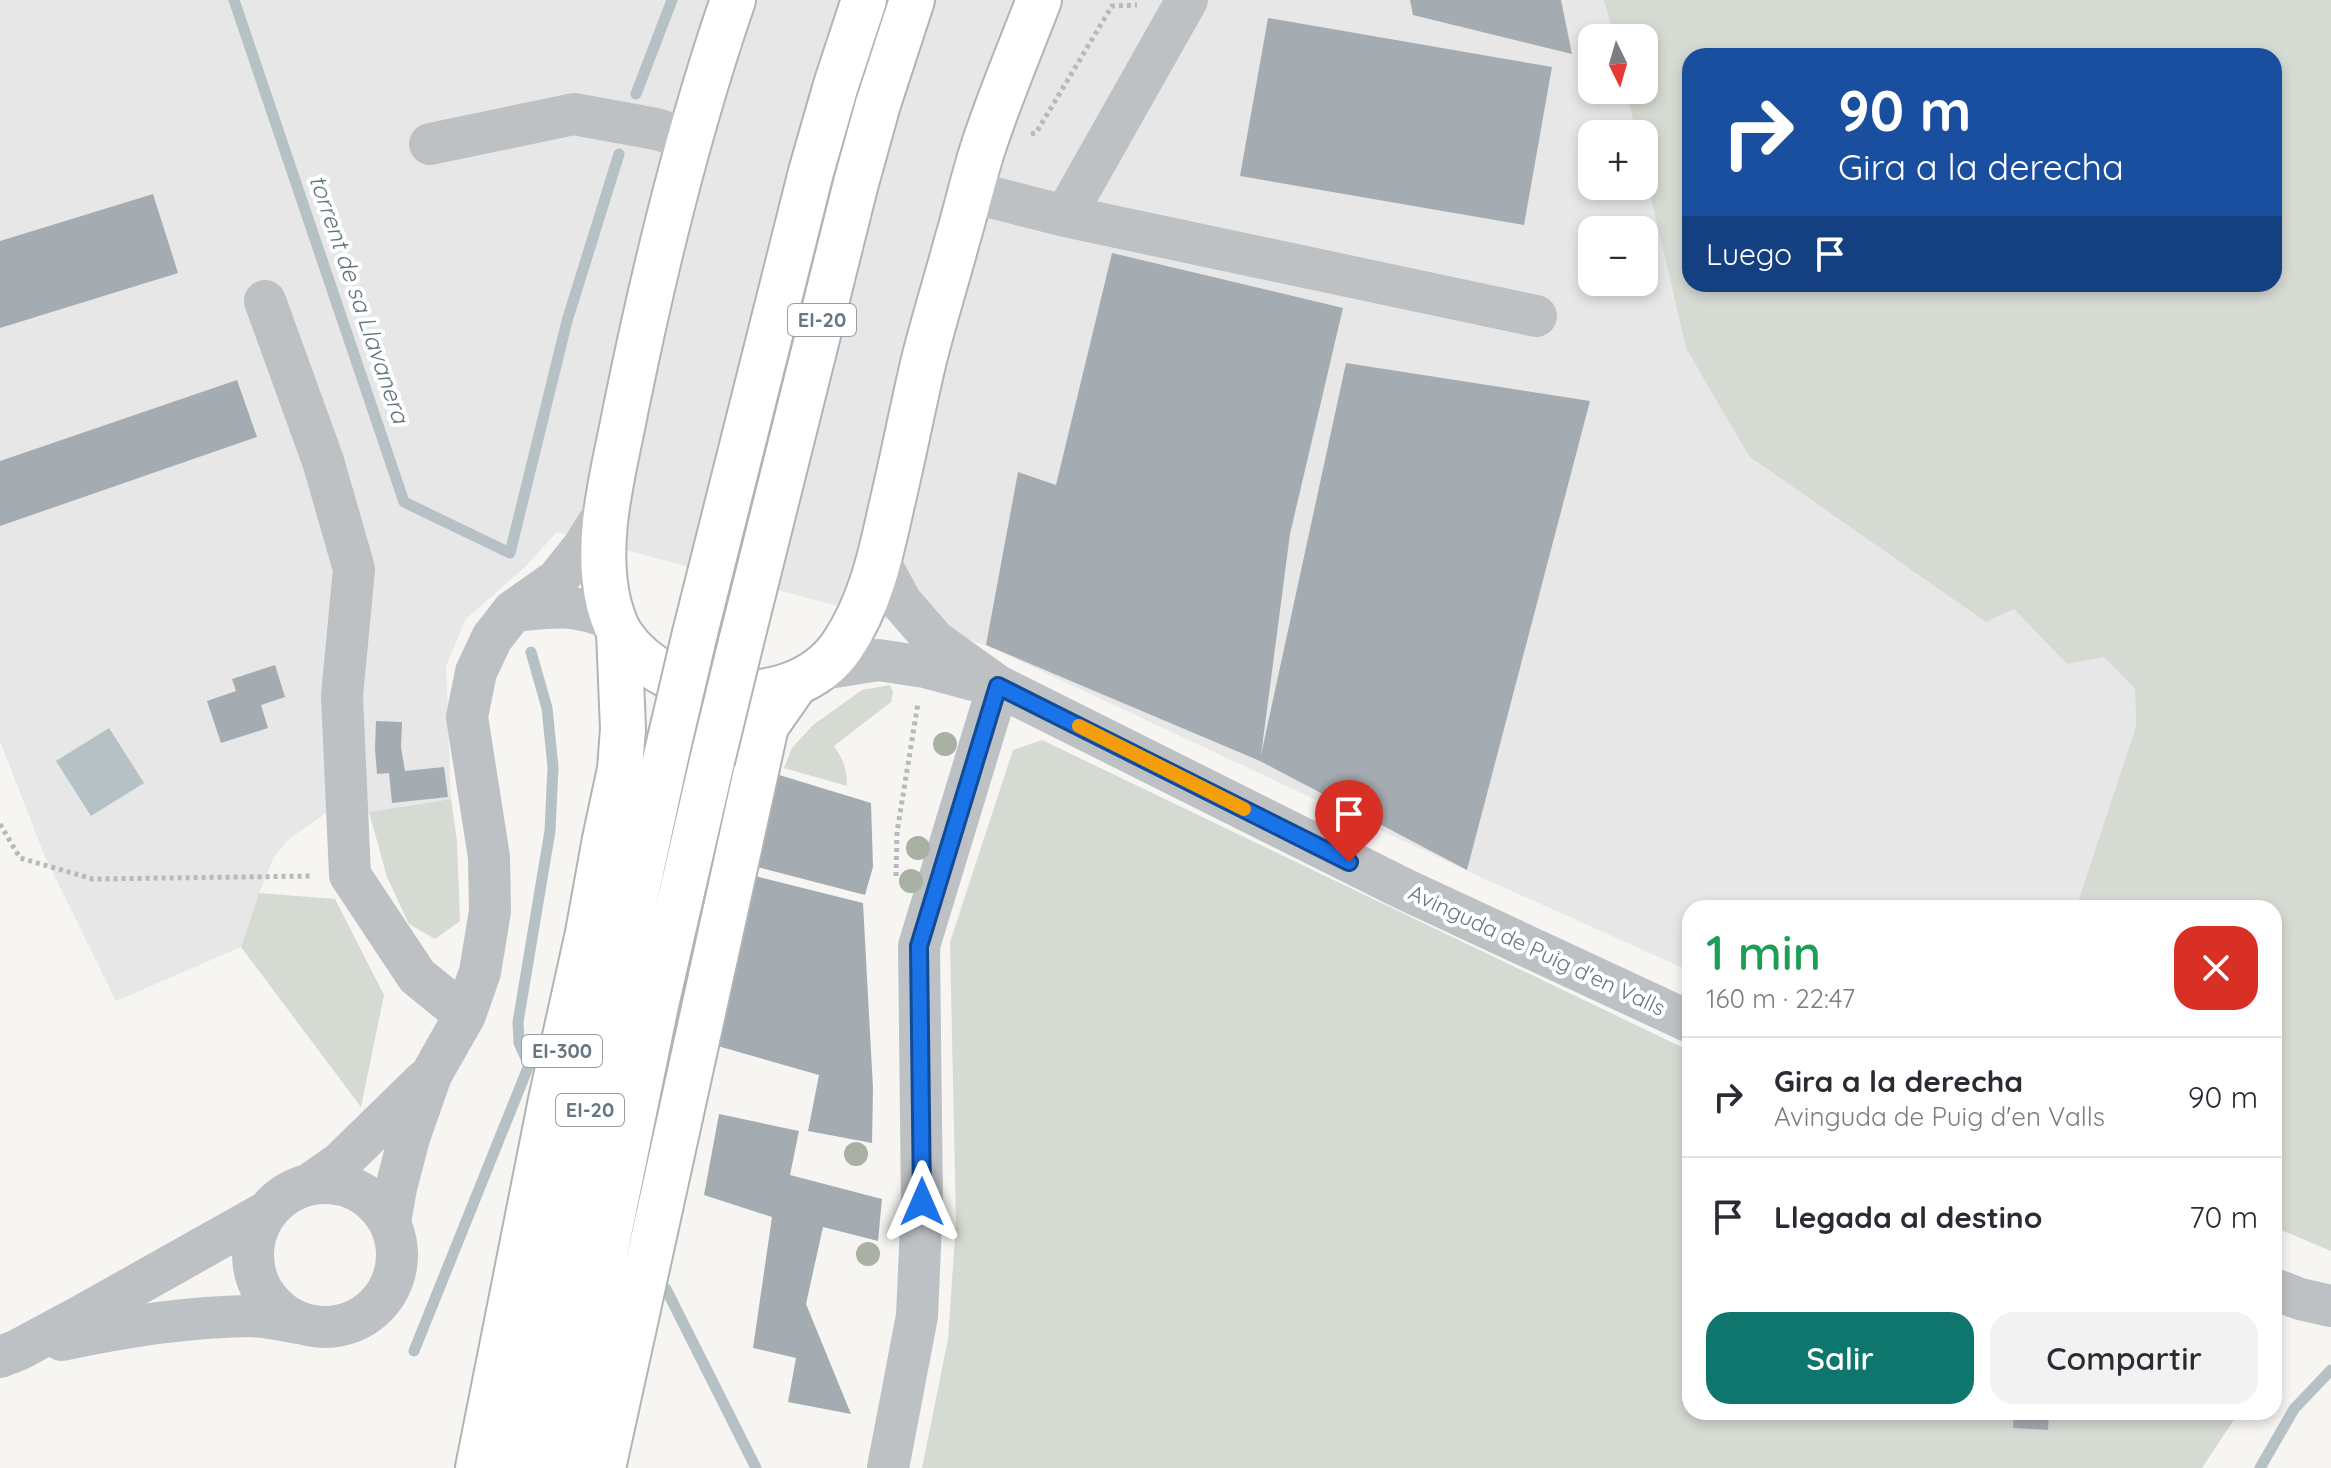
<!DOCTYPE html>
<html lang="es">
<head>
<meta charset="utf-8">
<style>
  :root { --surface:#fff; --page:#f2f2f3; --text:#2b2b33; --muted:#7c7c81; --line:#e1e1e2; --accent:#0f766e }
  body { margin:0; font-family:Quicksand,sans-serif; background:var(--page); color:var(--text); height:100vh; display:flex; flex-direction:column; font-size:30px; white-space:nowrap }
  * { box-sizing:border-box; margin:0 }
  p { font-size:26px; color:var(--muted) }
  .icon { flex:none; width:44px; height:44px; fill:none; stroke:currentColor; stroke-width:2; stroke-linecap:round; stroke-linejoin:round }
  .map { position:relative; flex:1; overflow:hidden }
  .panel { position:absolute; left:1682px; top:900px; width:600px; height:520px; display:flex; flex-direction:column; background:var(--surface); border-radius:24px; box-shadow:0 4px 12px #0003 }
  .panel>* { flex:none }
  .hud { position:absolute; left:1682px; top:48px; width:600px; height:244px; border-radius:24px; box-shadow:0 4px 12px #0003; background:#1a4fa0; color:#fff; overflow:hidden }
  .needle { width:52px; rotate:175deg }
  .buttons { position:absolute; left:1578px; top:24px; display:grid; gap:16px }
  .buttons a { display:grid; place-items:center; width:80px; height:80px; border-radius:16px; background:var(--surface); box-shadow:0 4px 12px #0003; font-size:40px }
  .pin { position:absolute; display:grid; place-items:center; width:68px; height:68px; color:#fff; margin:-82px -34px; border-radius:50% 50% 50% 0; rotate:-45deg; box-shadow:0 0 8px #0007 }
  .pin .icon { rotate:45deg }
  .me { position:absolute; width:88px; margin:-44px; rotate:0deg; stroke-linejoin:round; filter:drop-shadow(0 0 6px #0008) }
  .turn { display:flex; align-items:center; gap:28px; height:168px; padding:0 24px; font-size:36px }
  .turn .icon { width:104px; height:104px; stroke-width:2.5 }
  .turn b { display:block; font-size:56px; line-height:68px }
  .then { display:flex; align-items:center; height:76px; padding:0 24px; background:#0003; gap:16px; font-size:30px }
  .round { display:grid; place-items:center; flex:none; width:84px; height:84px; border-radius:24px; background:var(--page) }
  .head { display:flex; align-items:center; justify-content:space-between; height:136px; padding:0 24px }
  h1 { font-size:48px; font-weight:600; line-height:60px; color:#1e9e55 }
  .button { display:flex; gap:16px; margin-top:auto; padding:16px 24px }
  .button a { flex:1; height:92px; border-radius:24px; background:var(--accent); color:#fff; font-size:32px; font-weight:600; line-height:92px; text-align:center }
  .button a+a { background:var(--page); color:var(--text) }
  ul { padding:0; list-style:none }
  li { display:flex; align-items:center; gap:24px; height:120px; padding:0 24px; border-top:2px solid var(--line) }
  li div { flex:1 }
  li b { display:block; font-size:30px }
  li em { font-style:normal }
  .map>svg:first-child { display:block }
  .built { fill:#e6e7e6; fill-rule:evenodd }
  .green { fill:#d5dad2; fill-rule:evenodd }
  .water { fill:#b5c1c4 }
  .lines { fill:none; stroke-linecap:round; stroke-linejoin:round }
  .stream { stroke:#b5c1c4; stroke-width:11 }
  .building { fill:#a5acb1 }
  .major-casing { stroke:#b0b5b8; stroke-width:48 }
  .highway-casing { stroke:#b0b4b7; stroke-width:48 }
  .path { stroke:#b7babc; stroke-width:5; stroke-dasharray:4 4; stroke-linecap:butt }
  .minor { stroke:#bdc1c4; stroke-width:42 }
  .major { stroke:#fff; stroke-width:44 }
  .highway { stroke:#fff; stroke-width:44 }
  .highway-bridge-casing { stroke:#b0b4b7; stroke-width:48; stroke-linecap:butt }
  .highway-bridge { stroke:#fff; stroke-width:44 }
  .tree { fill:#a9b1a4 }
  .route-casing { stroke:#114b97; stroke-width:20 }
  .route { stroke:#1a73e8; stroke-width:14 }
  .slow { stroke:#f59e0b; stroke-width:14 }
  .labels { text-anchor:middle; stroke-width:8; stroke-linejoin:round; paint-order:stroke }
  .shield { fill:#fff; stroke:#959fa7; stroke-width:2 }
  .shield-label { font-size:20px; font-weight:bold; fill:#677681 }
  .street-label { font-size:22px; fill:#677681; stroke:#fff }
  .water-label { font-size:24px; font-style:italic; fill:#63777e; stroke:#fff }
</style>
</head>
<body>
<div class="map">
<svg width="2331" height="1468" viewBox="0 0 2331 1468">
  <rect width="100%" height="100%" fill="#f6f5f2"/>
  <path class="built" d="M0 0H1604L1614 38H1592V90H1626L1636 134H1592V186H1644V168L1686 348 2014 609 2067 664 2104 657 2135 689 2136 725 2076 908H1690V971L1485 879 986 645 557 532 526 566 466 619 446 666 451 799 369 812 325 814 289 839 274 857 259 893 241 947 116 1001 45 857 0 741ZM1592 230H1644V282H1592Z"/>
  <path class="green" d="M1604 0H2331V1251L2274 1227V908H2076L2136 726 2135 689 2104 657 2067 664 2014 609 1986 622 1749 456 1686 348 1644 168V134H1636L1626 90H1644V38H1614ZM1690 56H2274V284H1690Z
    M890 685 893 692 891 702 834 746C843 759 847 769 847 786L784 768 792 748 813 725 862 690Z
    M1042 740 1690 1051V1412H2239L2202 1468H922L948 1339 956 1222 950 942 1013 750Z
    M451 799 457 841 460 921 435 939 409 924 387 877 369 812Z
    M259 893 335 899 384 995 361 1107 241 947Z"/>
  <path class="water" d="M109 728 144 783 91 816 56 761Z"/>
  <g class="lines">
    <path class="stream" d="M234 0 404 502 510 553 567 321 619 154
      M636 94 672 0
      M666 1289 756 1468
      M414 1351 529 1065 519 1043 518 1022 550 831 553 767 547 708 531 652
      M2260 1468 2294 1409 2331 1370"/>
  </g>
  <path class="building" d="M1410 0H1561L1572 54 1413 15Z
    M1268 18 1552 67 1524 225 1240 176Z
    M153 194 178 273 0 328V241Z
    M1112 253 1343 308 1290 534 1261 755 1346 363 1590 401 1467 870 1260 761 986 645 1018 472 1056 485Z
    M237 380 257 437 0 526V461Z
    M275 665 285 697 261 705 268 728 221 743 207 701 236 691 232 679Z
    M376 721 402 722 401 747 405 771 444 767 448 797 392 803 389 773 377 774 375 749Z
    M776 774 871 803 873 867 865 895 757 867Z
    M751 875 863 903 873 1088 872 1143 808 1131 819 1075 714 1045 746 921Z
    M719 1114 799 1131 790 1175 882 1199 878 1241 823 1227 806 1304 851 1414 788 1402 796 1358 753 1348 772 1217 704 1195Z
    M2014 1412H2049L2048 1430 2013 1428Z"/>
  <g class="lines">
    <defs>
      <path id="major" d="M733 0C687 133 654 270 626 408 614 471 593 541 609 605 612 615 615 626 621 635 666 703 793 717 842 646 871 603 881 554 892 504 903 458 912 411 923 364 933 323 946 282 957 241 967 208 974 174 985 142 1001 94 1021 47 1039 0"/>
      <path id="highway" d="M695 633 811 172 836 85 864 0
        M741 642 856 183 878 104 912 0
        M478 1468 551 1100 588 933 605 839 620 769 623 729 619 632
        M518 1468 614 996 667 752
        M561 1468 656 1005 712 761
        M603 1468 766 726 796 683"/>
    </defs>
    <use href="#major" class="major-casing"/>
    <use href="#highway" class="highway-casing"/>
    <path class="path" d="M1031 134 1036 133 1112 6 1137 5
      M0 824 20 858 93 879 312 876
      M896 876 897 832 918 703"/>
    <path class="minor" d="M430 144 574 114 656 129 689 139
      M971 192 1065 216 1536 316
      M1065 216 1187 0
      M265 301 323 461 354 569 342 696 350 875 417 976 465 1015
      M880 563 901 602 935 641 998 686 1404 889 1690 1022
      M514 611C556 607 574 603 614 620
      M822 669 878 660 925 667 973 680
      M253 1255a72 72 0 1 1 144 0a72 72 0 1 1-144 0Z
      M310 1184 340 1163 424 1081
      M390 1222 396 1188 409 1138 431 1075 465 1015 480 972 490 911 489 857 467 717 476 672 492 638 513 611 557 580 584 546 606 511
      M2274 1289 2300 1299 2331 1306
      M62 1340C122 1327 186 1317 248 1316 265 1316 282 1320 298 1323
      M0 1357 18 1350 83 1315 268 1211
      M888 1468 917 1316 922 1202 919 946 998 686"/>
    <use href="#major" class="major"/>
    <use href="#highway" class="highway"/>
    <defs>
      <path id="highway-bridge" d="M667 752 695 633
        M712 761 741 642"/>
    </defs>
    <use href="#highway-bridge" class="highway-bridge-casing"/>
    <use href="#highway-bridge" class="highway-bridge"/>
  </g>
  <g class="tree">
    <circle cx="945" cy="744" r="12"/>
    <circle cx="918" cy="848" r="12"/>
    <circle cx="911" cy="881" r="12"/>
    <circle cx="856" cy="1154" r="12"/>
    <circle cx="868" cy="1254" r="12"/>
  </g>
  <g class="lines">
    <defs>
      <path id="route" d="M922 1202 919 946 998 686 1349 862"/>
    </defs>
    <use href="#route" class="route-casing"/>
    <use href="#route" class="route"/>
    <path class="slow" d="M1079 726 1244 809"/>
  </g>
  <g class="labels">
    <g class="shield">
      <rect x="788" y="304" width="68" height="32" rx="6"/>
      <rect x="522" y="1035" width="80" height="32" rx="6"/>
      <rect x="556" y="1094" width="68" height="32" rx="6"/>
    </g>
    <g class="shield-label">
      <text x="822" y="327">EI-20</text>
      <text x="562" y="1058">EI-300</text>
      <text x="590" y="1117">EI-20</text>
    </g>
    <g class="street-label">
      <text transform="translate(1537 950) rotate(25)" y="8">Avinguda de Puig d'en Valls</text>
    </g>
    <g class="water-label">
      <text transform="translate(359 299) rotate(71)" y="8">torrent de sa Llavanera</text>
    </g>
  </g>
</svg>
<div class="buttons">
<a><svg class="needle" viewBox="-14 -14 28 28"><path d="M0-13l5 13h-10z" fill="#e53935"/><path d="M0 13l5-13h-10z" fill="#7c7c81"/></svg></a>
<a>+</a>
<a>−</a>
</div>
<div class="pin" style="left:1349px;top:862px;background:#d93025"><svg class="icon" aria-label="arrive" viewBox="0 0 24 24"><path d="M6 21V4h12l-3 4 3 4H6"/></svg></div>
<svg class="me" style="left:922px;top:1202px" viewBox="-20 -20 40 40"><path d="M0-17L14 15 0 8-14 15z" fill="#1a73e8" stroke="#fff" stroke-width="4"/></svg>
<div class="hud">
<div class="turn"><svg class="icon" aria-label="right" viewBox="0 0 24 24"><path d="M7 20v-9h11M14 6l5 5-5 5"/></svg><div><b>90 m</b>Gira a la derecha</div></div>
<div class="then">Luego<svg class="icon" aria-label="arrive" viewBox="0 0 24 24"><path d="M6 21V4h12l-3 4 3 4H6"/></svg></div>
</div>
<section class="panel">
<div class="head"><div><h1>1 min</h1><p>160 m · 22:47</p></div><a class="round" style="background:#d93025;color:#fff"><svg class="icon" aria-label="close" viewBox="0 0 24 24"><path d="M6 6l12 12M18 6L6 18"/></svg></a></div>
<ul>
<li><svg class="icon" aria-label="right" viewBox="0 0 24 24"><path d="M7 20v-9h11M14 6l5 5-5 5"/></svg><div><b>Gira a la derecha</b><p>Avinguda de Puig d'en Valls</p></div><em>90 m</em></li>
<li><svg class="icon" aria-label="arrive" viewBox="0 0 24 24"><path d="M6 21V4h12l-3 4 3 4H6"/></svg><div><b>Llegada al destino</b></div><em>70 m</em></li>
</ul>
<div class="button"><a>Salir</a><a>Compartir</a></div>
</section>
</div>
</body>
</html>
